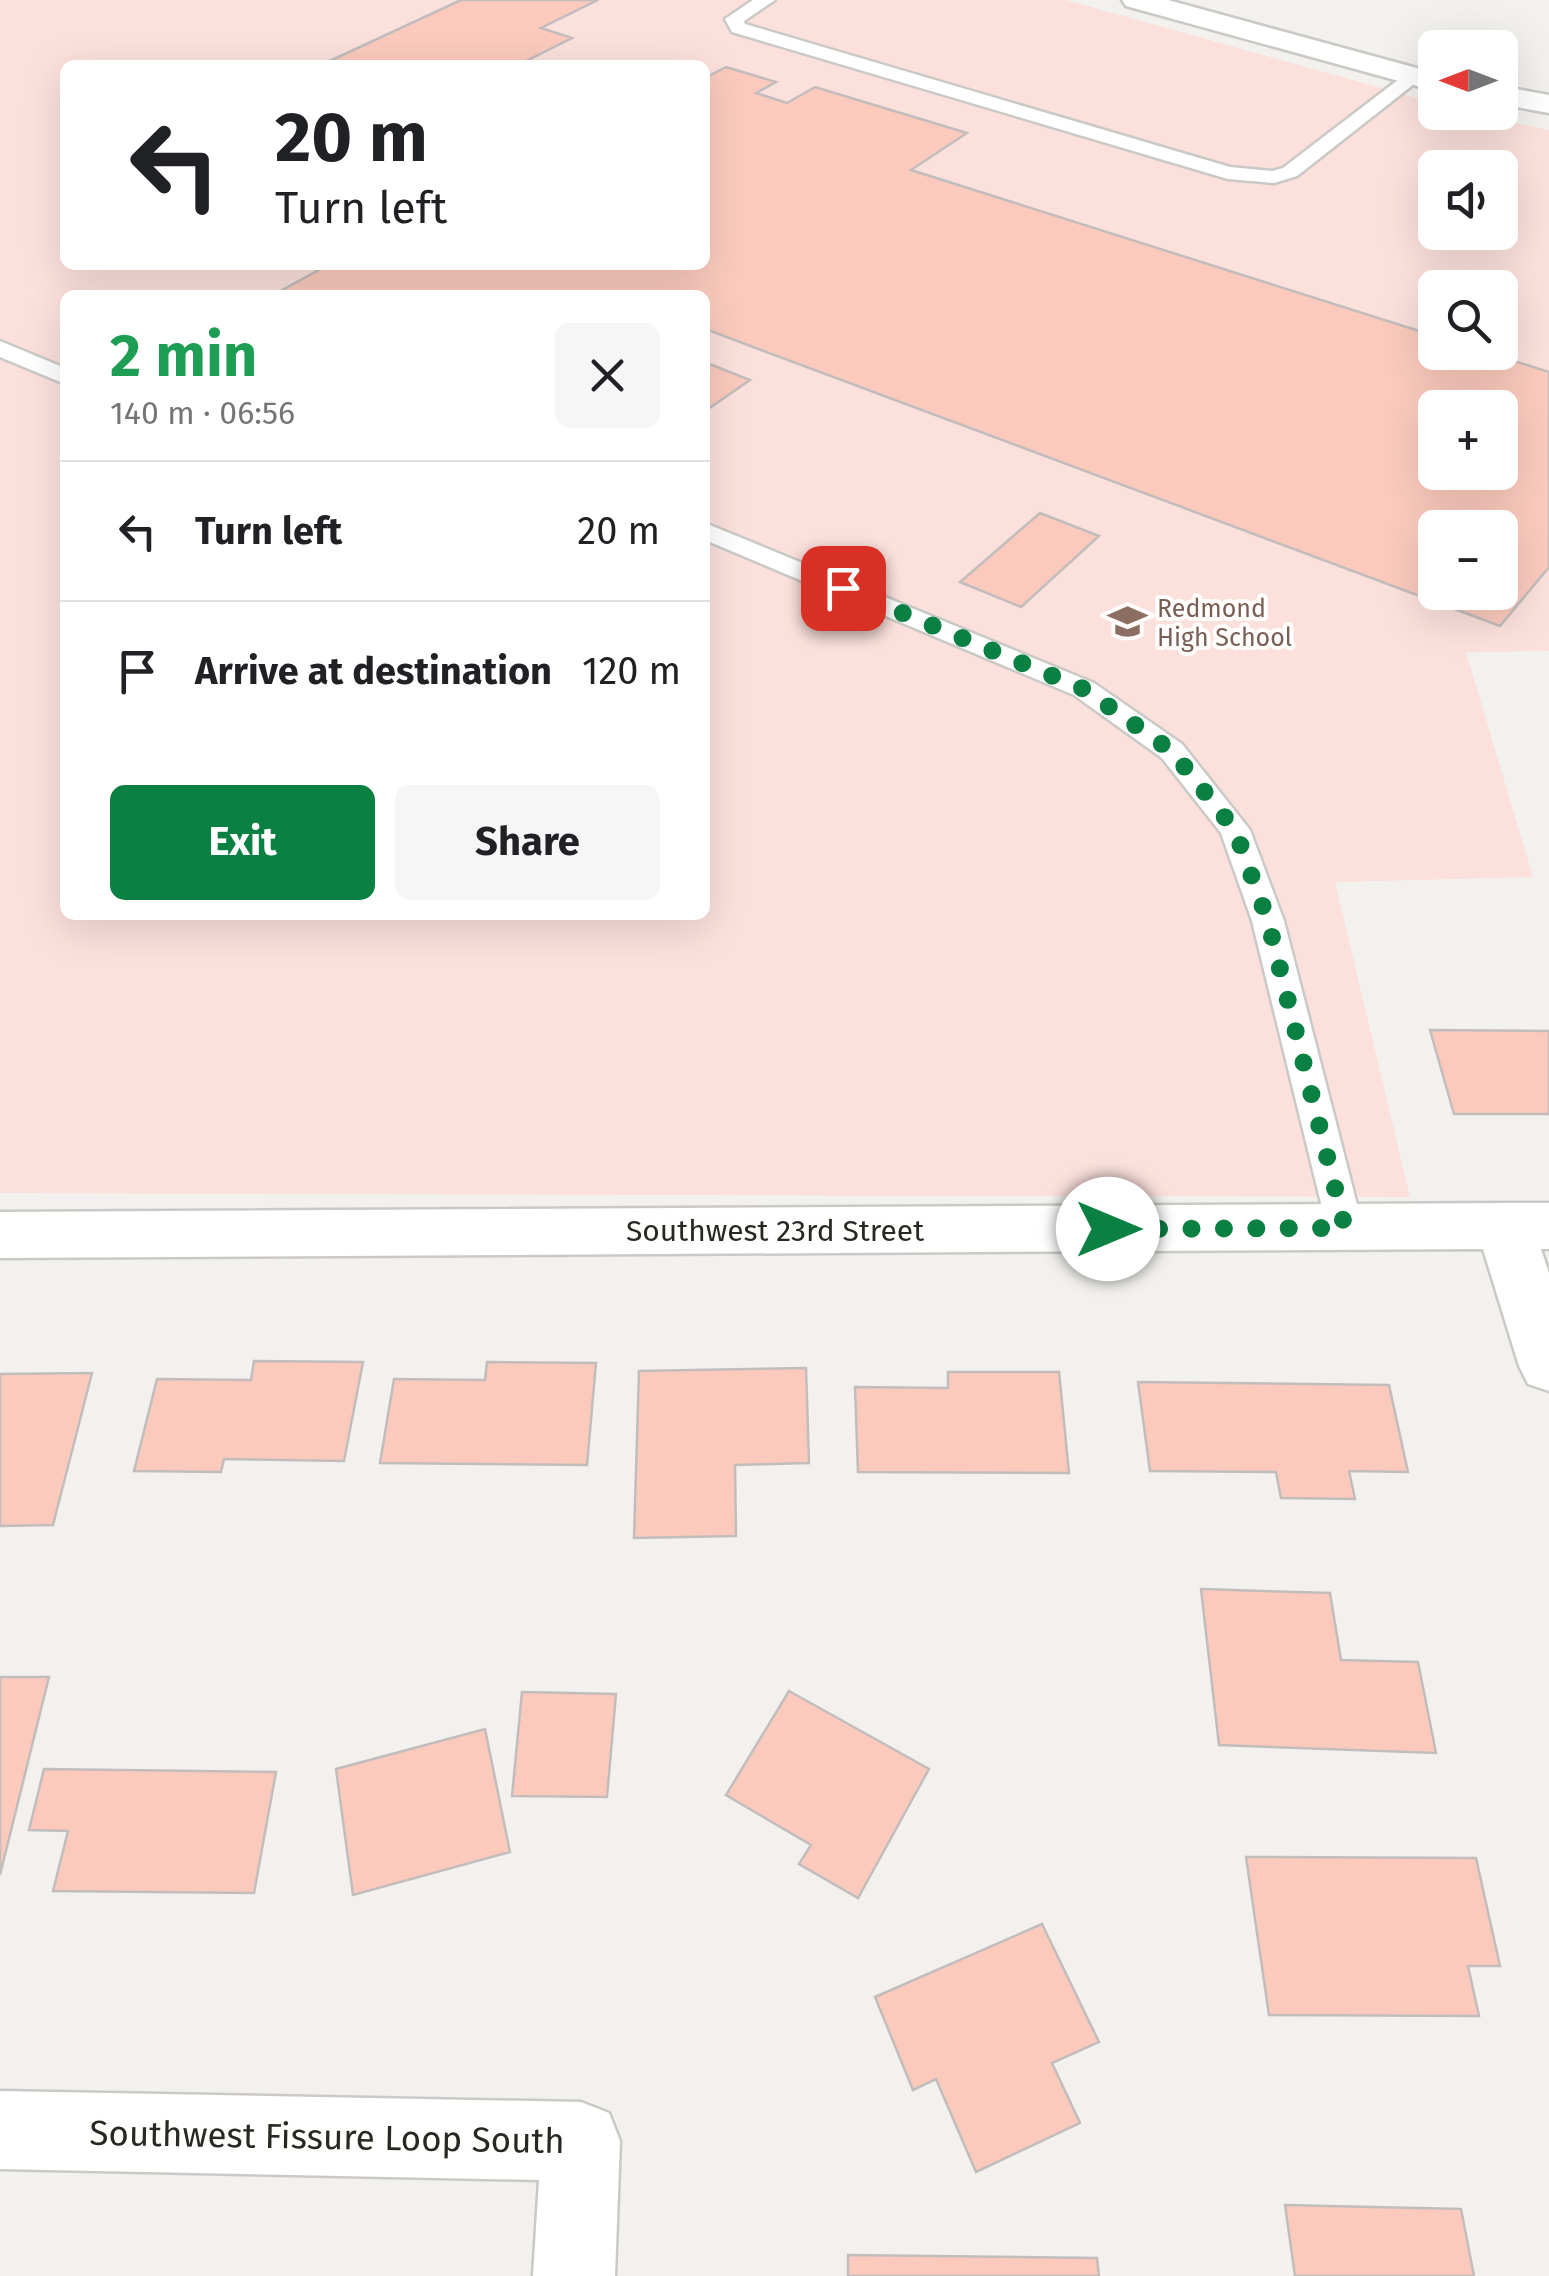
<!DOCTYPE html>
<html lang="en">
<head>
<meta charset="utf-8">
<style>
  :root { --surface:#fff; --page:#f6f6f6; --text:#202124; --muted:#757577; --line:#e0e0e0; --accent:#0b8043 }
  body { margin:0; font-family:"Fira Sans",sans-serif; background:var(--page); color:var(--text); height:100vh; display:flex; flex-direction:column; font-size:38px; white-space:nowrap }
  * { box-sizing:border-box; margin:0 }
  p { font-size:32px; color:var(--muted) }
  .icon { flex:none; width:55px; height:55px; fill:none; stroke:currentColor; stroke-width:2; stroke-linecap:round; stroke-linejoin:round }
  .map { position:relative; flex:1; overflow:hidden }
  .details { position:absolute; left:60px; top:290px; width:650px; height:630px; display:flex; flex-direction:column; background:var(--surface); border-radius:15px; box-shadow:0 10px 40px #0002 }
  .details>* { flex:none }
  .guide { position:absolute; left:60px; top:60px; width:650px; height:210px; border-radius:15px; box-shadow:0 10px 40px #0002; background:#fff; color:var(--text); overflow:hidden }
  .needle { width:65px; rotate:270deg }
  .tools { position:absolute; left:1418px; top:30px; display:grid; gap:20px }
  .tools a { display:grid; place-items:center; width:100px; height:100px; border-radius:15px; background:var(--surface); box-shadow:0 10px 40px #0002; font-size:50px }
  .pin { position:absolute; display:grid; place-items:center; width:85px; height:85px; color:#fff; margin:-42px; border-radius:20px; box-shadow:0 5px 15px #0006 }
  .me { position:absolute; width:110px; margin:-55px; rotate:90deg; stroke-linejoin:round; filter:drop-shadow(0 0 8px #0008) }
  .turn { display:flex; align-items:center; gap:35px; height:210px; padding:0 50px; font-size:45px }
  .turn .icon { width:130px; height:130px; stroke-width:2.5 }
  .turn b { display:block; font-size:70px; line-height:85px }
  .round { display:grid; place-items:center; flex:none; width:105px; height:105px; border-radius:15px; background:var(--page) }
  .head { display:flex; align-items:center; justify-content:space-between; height:170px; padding:0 50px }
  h1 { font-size:60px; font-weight:700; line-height:75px; color:#1e9e55 }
  .cta { display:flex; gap:20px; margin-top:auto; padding:20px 50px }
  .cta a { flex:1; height:115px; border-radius:15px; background:var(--accent); color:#fff; font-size:40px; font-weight:700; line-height:115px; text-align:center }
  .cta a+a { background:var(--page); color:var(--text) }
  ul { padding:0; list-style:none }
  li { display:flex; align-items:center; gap:30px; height:140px; padding:0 50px; border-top:2px solid var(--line) }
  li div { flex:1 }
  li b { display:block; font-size:38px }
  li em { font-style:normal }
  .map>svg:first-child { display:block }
  .industrial { fill:#fbe0dc; fill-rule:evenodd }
  .building { fill:#fbcabd; stroke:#c2bdbc; stroke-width:2.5; fill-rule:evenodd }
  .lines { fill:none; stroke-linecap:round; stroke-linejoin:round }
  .service-casing { stroke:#cac9c5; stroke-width:5 }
  .minor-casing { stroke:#cac9c5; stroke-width:5 }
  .secondary-casing { stroke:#cac9c5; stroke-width:5 }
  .service { fill:#fff; fill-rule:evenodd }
  .minor { fill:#fff; fill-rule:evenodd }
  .secondary { fill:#fff; fill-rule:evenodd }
  .route { stroke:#0b8043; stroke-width:18; stroke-dasharray:0 32.4 }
  .labels { text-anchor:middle; stroke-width:8; stroke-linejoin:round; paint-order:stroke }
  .far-education-label { font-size:25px; fill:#785e54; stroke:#fffefc; text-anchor:start }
  .street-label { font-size:30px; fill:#272725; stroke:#fffefc }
  .near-street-label { font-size:35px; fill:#272725; stroke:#fffefc }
</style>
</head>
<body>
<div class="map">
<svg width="1549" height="2276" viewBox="0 0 1549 2276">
  <rect width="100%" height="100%" fill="#f2f1ed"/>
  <path class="industrial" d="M0 0H1066L1435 103V112L1467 113 1549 130V651L1466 652 1533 877 1335 882 1410 1197 0 1193ZM65 65H705V265H65ZM1435 168H1500V232H1435ZM1435 288H1500V352H1435ZM65 295H705V915H65ZM1435 408H1500V472H1435ZM1435 528H1500V592H1435Z"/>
  <path class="building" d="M461 0H598L541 28 572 38 518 65H321Z
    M726 67 776 82 756 93 787 103 815 87 967 133 911 170 1435 336V352H1486L1549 372V567L1500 626 705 329V295H273L328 265H705V78ZM1435 408H1500V472H1435ZM1435 528H1500V592H1435Z
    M707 363 750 380 705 411V364Z
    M1040 513 1099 536 1021 607 960 582Z
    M1430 1030 1549 1031V1114H1454Z
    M254 1361 363 1362 344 1461 224 1459 221 1472 134 1471 157 1379 251 1380Z
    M487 1362 596 1363 587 1465 380 1463 394 1379 485 1380Z
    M806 1368 809 1463 735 1465 736 1536 634 1538 639 1371Z
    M948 1372H1059L1069 1473 858 1472 855 1387 948 1388Z
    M92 1373 53 1525 0 1526V1374Z
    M1138 1382 1389 1385 1408 1472 1349 1471 1355 1499 1281 1498 1276 1472 1150 1471Z
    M1201 1589 1330 1593 1341 1660 1418 1662 1436 1753 1219 1745Z
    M0 1677H49L0 1875Z
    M789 1691 929 1769 858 1898 799 1864 811 1845 726 1795Z
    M522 1692 616 1694 607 1797 512 1796Z
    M485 1729 510 1852 353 1895 336 1769Z
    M44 1769 276 1772 254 1893 53 1891 68 1831 29 1830Z
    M1246 1857 1476 1858 1500 1966H1468L1479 2016 1269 2015Z
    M1042 1924 1099 2042 1052 2063 1080 2123 976 2172 936 2079 913 2090 875 1997Z
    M1285 2205 1461 2209 1474 2276H1295Z
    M848 2255 1097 2258 1099 2276H848Z"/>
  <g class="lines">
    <defs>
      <path id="service" d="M753 0H775L744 21 745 24 1230 167 1273 171 1283 168 1407 73H1421L1423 77 1297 176 1274 183 1228 179 732 32 725 19Z
        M0 341 65 368V384L0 357Z
        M705 523 1094 683 1182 744 1250 830 1284 921 1363 1228 1358 1238 1345 1242 1332 1238 1327 1228 1252 921 1221 833 1162 758 1074 695 705 540Z"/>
      <path id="minor" d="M1505 1203H1549V1249H1541L1549 1273V1391L1528 1384 1519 1366 1483 1249 0 1258V1212Z
        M0 2091 581 2102 609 2113 620 2141 615 2276H533L539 2180 0 2169Z"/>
      <path id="secondary" d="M1122 0H1168L1435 73V91L1126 6Z
        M1500 86 1549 95V113L1500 104Z"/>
    </defs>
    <use href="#service" class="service-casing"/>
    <use href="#minor" class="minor-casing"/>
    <use href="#secondary" class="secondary-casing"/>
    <use href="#service" class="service"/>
    <use href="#minor" class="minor"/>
    <use href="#secondary" class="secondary"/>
  </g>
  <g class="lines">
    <path class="route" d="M843 588 1084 689 1172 751 1235 830 1268 921 1345 1228 1108 1229"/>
  </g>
  <defs>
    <symbol id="school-bare" viewBox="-9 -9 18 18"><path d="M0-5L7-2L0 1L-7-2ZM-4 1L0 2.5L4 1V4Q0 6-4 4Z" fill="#8d6e63" stroke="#fffefc" stroke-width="2.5" paint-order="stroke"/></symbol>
  </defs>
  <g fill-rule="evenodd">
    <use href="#school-bare" x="1100" y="594" width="55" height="55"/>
  </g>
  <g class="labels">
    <g class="far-education-label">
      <text x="1157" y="617">Redmond<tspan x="1157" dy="29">High School</tspan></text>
    </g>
    <g class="street-label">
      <text x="775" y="1241">Southwest 23rd Street</text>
    </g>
    <g class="near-street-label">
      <text transform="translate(327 2137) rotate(1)" y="12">Southwest Fissure Loop South</text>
    </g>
  </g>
</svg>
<div class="tools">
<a><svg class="needle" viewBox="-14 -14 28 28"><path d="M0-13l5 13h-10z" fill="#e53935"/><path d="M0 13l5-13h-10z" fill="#757577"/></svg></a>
<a><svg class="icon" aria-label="sound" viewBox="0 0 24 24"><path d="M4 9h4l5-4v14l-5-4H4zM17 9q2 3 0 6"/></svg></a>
<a><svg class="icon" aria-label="search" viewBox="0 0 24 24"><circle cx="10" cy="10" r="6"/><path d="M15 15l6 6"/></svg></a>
<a>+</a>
<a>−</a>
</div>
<div class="pin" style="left:843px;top:588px;background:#d93025"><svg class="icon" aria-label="arrive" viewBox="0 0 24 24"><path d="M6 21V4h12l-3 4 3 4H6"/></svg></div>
<svg class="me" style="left:1108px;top:1229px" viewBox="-20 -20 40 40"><circle r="19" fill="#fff"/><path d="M0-13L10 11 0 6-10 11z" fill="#0b8043"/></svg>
<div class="guide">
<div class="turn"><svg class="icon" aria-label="left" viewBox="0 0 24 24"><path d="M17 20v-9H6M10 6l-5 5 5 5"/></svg><div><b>20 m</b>Turn left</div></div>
</div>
<section class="details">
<div class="head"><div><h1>2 min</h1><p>140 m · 06:56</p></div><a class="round"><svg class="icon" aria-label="close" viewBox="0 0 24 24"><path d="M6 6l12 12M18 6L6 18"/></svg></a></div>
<ul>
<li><svg class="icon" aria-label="left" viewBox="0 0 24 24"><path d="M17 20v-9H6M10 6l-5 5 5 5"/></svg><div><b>Turn left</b></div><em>20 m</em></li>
<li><svg class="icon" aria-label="arrive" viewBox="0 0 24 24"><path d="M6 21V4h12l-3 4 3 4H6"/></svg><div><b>Arrive at destination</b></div><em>120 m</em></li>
</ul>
<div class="cta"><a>Exit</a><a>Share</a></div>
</section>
</div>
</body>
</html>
